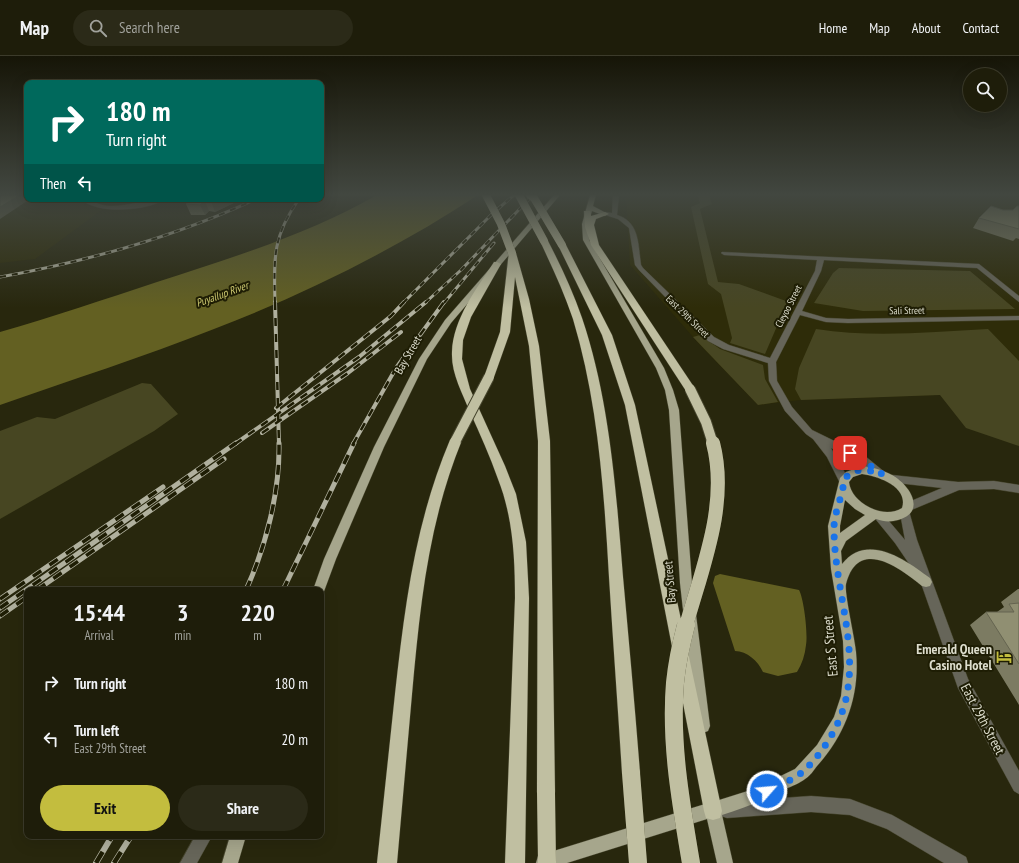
<!DOCTYPE html>
<html lang="en">
<head>
<meta charset="utf-8">
<style>
  :root { --surface:#1e1d0a; --page:#2b2a18; --text:#f1f3f6; --muted:#a1a29c; --line:#3c3b2b; --accent:#c3bd3e }
  body { margin:0; font-family:"PT Sans Narrow",sans-serif; background:var(--page); color:var(--text); height:100vh; display:flex; flex-direction:column; font-size:15px; white-space:nowrap }
  * { box-sizing:border-box; margin:0 }
  p { font-size:13px; color:var(--muted) }
  .icon { flex:none; width:22px; height:22px; fill:none; stroke:currentColor; stroke-width:2; stroke-linecap:round; stroke-linejoin:round }
  .map { position:relative; flex:1; overflow:hidden }
  .panel { position:absolute; left:24px; top:531px; width:300px; height:252px; display:flex; flex-direction:column; background:var(--surface); border-radius:8px; box-shadow:0 4px 16px #0002,0 0 0 1px var(--line) }
  .panel>* { flex:none }
  .hud { position:absolute; left:24px; top:24px; width:300px; height:122px; border-radius:8px; box-shadow:0 4px 16px #0002,0 0 0 1px var(--line); background:#00695c; color:#fff; overflow:hidden }
  .fabs { position:absolute; left:963px; top:12px; display:grid; gap:8px }
  .fabs a { display:grid; place-items:center; width:44px; height:44px; border-radius:50%; background:var(--surface); box-shadow:0 4px 16px #0002,0 0 0 1px var(--line); font-size:20px }
  .pin { position:absolute; display:grid; place-items:center; width:34px; height:34px; color:#fff; margin:-17px; border-radius:8px; box-shadow:0 2px 6px #0006 }
  .me { position:absolute; width:44px; margin:-22px; rotate:63deg; stroke-linejoin:round; filter:drop-shadow(0 0 3px #0008) }
  .turn { display:flex; align-items:center; gap:14px; height:84px; padding:0 16px; font-size:18px }
  .turn .icon { width:52px; height:52px; stroke-width:2.5 }
  .turn b { display:block; font-size:28px; line-height:34px }
  .then { display:flex; align-items:center; height:38px; padding:0 16px; background:#0003; gap:8px; font-size:15px }
  .eta { display:flex; justify-content:space-evenly; align-items:center; height:68px; text-align:center }
  .eta b { font-size:24px; font-weight:600; line-height:28px }
  .primary-button { display:flex; gap:8px; margin-top:auto; padding:8px 16px }
  .primary-button a { flex:1; height:46px; border-radius:24px; background:var(--accent); color:#111; font-size:16px; font-weight:600; line-height:46px; text-align:center }
  .primary-button a+a { background:var(--page); color:var(--text) }
  ul { padding:0; list-style:none }
  li { display:flex; align-items:center; gap:12px; height:56px; padding:0 16px }
  li div { flex:1 }
  li b { display:block; font-size:15px }
  li em { font-style:normal }
  header { display:flex; align-items:center; gap:24px; box-sizing:border-box; height:56px; padding:0 20px; background:var(--surface); border-bottom:1px solid var(--line) }
  header strong { font-size:19px }
  nav { display:flex; gap:22px; margin-inline-start:auto; font-size:14px }
  .search { width:280px; height:36px; background:var(--page); display:flex; align-items:center; gap:10px; box-sizing:border-box; padding:0 14px; border-radius:22px; color:var(--muted); font-size:15px }
  .map>svg:first-child { display:block }
  .built { fill:#2e2c09 }
  .green { fill:#474622 }
  .water { fill:#636022 }
  .lines { fill:none; stroke-linecap:round; stroke-linejoin:round }
  .minor-casing { stroke:#45442c; stroke-width:1 }
  .major-casing { stroke:#45442c; stroke-width:1 }
  .highway-casing { stroke:#45442c; stroke-width:1 }
  .minor { fill:#666559; fill-rule:evenodd }
  .major { fill:#a6a68c; fill-rule:evenodd }
  .highway { fill:#c0bfa1; fill-rule:evenodd }
  .rail-far3-casing { stroke:#b0b09e; stroke-width:3 }
  .rail-far2-casing { stroke:#b0b09e; stroke-width:4 }
  .rail-far1-casing { stroke:#b0b09e; stroke-width:5 }
  .rail-casing { stroke:#b0b09e; stroke-width:6 }
  .rail-far3 { stroke:#1e1d04; stroke-width:2; stroke-dasharray:6; stroke-linecap:butt }
  .rail-far2 { stroke:#1e1d04; stroke-width:2.5; stroke-dasharray:8; stroke-linecap:butt }
  .rail-far1 { stroke:#1e1d04; stroke-width:3.5; stroke-dasharray:10; stroke-linecap:butt }
  .rail { stroke:#1e1d04; stroke-width:4.5; stroke-dasharray:13; stroke-linecap:butt }
  .highway-bridge-far3-casing { stroke:#45442c; stroke-width:8; stroke-linecap:butt }
  .highway-bridge-far2-casing { stroke:#45442c; stroke-width:12; stroke-linecap:butt }
  .highway-bridge-far1-casing { stroke:#45442c; stroke-width:14; stroke-linecap:butt }
  .highway-bridge-casing { stroke:#45442c; stroke-width:18; stroke-linecap:butt }
  .highway-bridge-far3 { stroke:#c0bfa1; stroke-width:8 }
  .highway-bridge-far2 { stroke:#c0bfa1; stroke-width:10 }
  .highway-bridge-far1 { stroke:#c0bfa1; stroke-width:14 }
  .highway-bridge { stroke:#c0bfa1; stroke-width:18 }
  .wall { fill:#7c7b62 }
  .shaded-wall { fill:#656450 }
  .building { fill:#908f72; stroke:#656450 }
  .route { stroke:#1a73e8; stroke-width:7; stroke-dasharray:0 12.6 }
  .labels { text-anchor:middle; stroke-width:4; stroke-linejoin:round; paint-order:stroke }
  .far-street-label { font-size:10px; fill:#ddddcd; stroke:#1e1d04 }
  .far-water-label { font-size:11px; font-style:italic; fill:#ceca71; stroke:#1e1d04 }
  .street-label { font-size:12px; fill:#ddddcd; stroke:#1e1d04 }
  .near-street-label { font-size:14px; fill:#ddddcd; stroke:#1e1d04 }
  .near-poi-label { font-size:14px; font-weight:bold; fill:#ddddcd; stroke:#1e1d04; text-anchor:end }
</style>
</head>
<body>
<header>
<strong>Map</strong>
<div class="search"><svg class="icon" aria-label="search" viewBox="0 0 24 24"><circle cx="10" cy="10" r="6"/><path d="M15 15l6 6"/></svg>Search here</div>
<nav><a>Home</a><a>Map</a><a>About</a><a>Contact</a></nav>
</header>
<div class="map">
<svg width="1019" height="807" viewBox="0 0 1019 807">
  <rect width="100%" height="100%" fill="#28270d"/>
  <path class="built" d="M0 139 27 143H80L85 149 103 153 35 203 0 207Z
    M626 139H1019V336L801 344 758 349 700 289 630 209Z"/>
  <path class="green" d="M697 139H709L712 148 700 153 718 226 739 228 786 245 787 247 765 298 730 287 732 282 721 238 708 228 691 151 700 147Z
    M839 212 970 215 1015 253 863 255 814 247 833 217Z
    M816 273C873 282 931 276 988 273L1019 305V390L966 372 940 339 801 344 795 333 799 312Z
    M700 279 720 293 763 309 765 323 778 346 758 349 693 281Z
    M142 327 151 328 178 358 154 375 0 463V375L37 361 55 363Z"/>
  <path class="water" d="M377 139H478C396 193 305 238 214 273 143 301 71 324 0 349V276C53 261 105 243 157 226 231 202 309 178 377 139Z
    M720 518 799 534C804 543 808 578 806 589 805 599 802 608 797 616L778 620 763 616C758 605 747 595 735 595L713 527 715 520Z"/>
  <g class="lines">
    <defs>
      <path id="minor" d="M613 139H619L617 159C640 166 638 189 641 209L643 212 714 281 729 289 770 302 815 215 817 204 724 199 721 197 722 196 979 208 1019 240V246L977 212 824 204 821 215 802 255 826 262 848 263 1019 260V264L848 267 826 266 800 259 776 306 777 325 792 351 812 374 865 400 887 418 886 421H878L857 406 831 392 849 424 848 427H840L827 401 813 383 806 378 785 355 769 325 768 307 723 293 708 285 639 214 635 209 629 172 618 163 602 158 605 156 612 157Z
        M81 143C91 143 98 150 111 150 130 150 147 143 165 143 148 155 96 159 81 143Z
        M101 143H134L135 144 132 146 104 145Z
        M892 419 958 426 994 425 1019 429V437L994 433 959 434 909 455 917 484 968 623 1019 715V738L1014 735 958 632 916 513 912 512 895 487 873 460 874 457 878 456 882 457 905 484 900 457 904 453 903 451 904 448 942 432 888 426 887 423 888 420Z
        M811 740 850 743 892 759 966 801 968 807H944L887 773 850 759 811 756 727 762 721 760 719 754 721 748 727 746Z
        M195 780H212L197 807H180Z"/>
      <path id="major" d="M554 139H560L451 267 427 303 384 391 336 503 323 538 321 539V534H313L324 503 374 391 419 303 445 264Z
        M590 139H596L593 150 608 158 605 160 592 155 588 168 589 184 664 312 673 334 679 354 692 527 710 670 708 675 703 677 698 675 696 670 680 527 669 354 665 334 656 312 583 184 582 168Z
        M862 410C872 411 883 414 892 419 910 429 927 456 898 464 891 466 884 466 876 463L846 485 841 495 842 508C867 476 906 504 930 522L932 526 930 530 926 531 922 530C899 511 858 481 846 528 844 536 855 583 856 596 860 639 846 678 817 710 814 714 810 720 805 723 800 727 792 730 786 733 765 744 744 752 722 759L733 807H717L707 763 567 807H536L538 800 544 798 705 748 707 746 712 743 716 745 754 733 795 713 817 689 834 661 841 640 844 611 843 585 831 513 828 470 840 422 846 416ZM862 418C878 420 909 431 902 452 884 464 851 447 849 426L853 421ZM845 444 855 453 865 459 840 477V470Z
        M230 780H246L238 807H222Z"/>
      <path id="highway" d="M584 155H590L591 160 605 156 609 158 596 163 594 169 599 189 694 331 695 333 694 335H686L591 189 585 171Z
        M541 183 548 185C561 210 573 236 582 262 610 345 616 435 623 521 629 587 635 652 640 717L637 723 631 726 625 723 622 717C618 652 613 586 609 521 604 434 598 346 573 263 564 236 552 211 540 185Z
        M559 187 566 189 612 279 635 349 722 755 720 762 713 764 706 762 704 755 625 349 602 279 558 189Z
        M509 195 516 197 529 243 539 290 550 385 555 736 552 742 546 745 540 742 537 736 538 385 529 290 515 221 510 276 494 321 489 324 484 321 500 276Z
        M494 206H497L501 208 471 261 463 284 462 303 470 333 505 410 516 438 526 486 529 542 525 807H505L515 542C515 502 513 461 498 423 490 400 480 378 470 356 462 336 451 317 452 296 453 263 477 232 494 206Z
        M456 380 460 381 462 384C428 467 420 550 412 638 407 694 402 751 397 807H377C383 751 389 694 395 638 405 549 415 467 450 384L452 381Z"/>
    </defs>
    <use href="#minor" class="minor-casing"/>
    <use href="#major" class="major-casing"/>
    <use href="#highway" class="highway-casing"/>
    <use href="#minor" class="minor"/>
    <use href="#major" class="major"/>
    <use href="#highway" class="highway"/>
    <defs>
      <path id="rail-far3" d="M0 221C89 205 174 181 256 143
        M275 247C274 203 272 181 299 143
        M403 247 493 157 514 139
        M425 247 461 214 533 139
        M444 247 494 187"/>
      <path id="rail-far2" d="M275 246 279 388
        M276 352 391 260 404 246
        M262 377 348 317 401 276
        M235 388 359 301 426 246
        M353 388 396 312 444 246"/>
      <path id="rail-far1" d="M37 534 224 403
        M246 534C266 490 280 436 279 387
        M283 534 354 387
        M0 543 163 431
        M0 552 236 387
        M0 560 27 541"/>
      <path id="rail" d="M96 807 112 780
        M114 807 131 780"/>
    </defs>
    <use href="#rail-far3" class="rail-far3-casing"/>
    <use href="#rail-far2" class="rail-far2-casing"/>
    <use href="#rail-far1" class="rail-far1-casing"/>
    <use href="#rail" class="rail-casing"/>
    <use href="#rail-far3" class="rail-far3"/>
    <use href="#rail-far2" class="rail-far2"/>
    <use href="#rail-far1" class="rail-far1"/>
    <use href="#rail" class="rail"/>
    <defs>
      <path id="highway-bridge-far3" d="M486 139 501 168 512 197
        M519 139 544 185
        M530 139 534 142 562 189"/>
      <path id="highway-bridge-far2" d="M690 333 706 366 713 388
        M456 384 489 321"/>
      <path id="highway-bridge-far1" d="M686 570C702 512 729 448 713 387"/>
      <path id="highway-bridge" d="M686 569C681 588 677 607 675 627 670 687 681 748 691 807
        M631 717 638 807
        M546 736 547 807"/>
    </defs>
    <use href="#highway-bridge-far3" class="highway-bridge-far3-casing"/>
    <use href="#highway-bridge-far2" class="highway-bridge-far2-casing"/>
    <use href="#highway-bridge-far1" class="highway-bridge-far1-casing"/>
    <use href="#highway-bridge" class="highway-bridge-casing"/>
    <use href="#highway-bridge-far3" class="highway-bridge-far3"/>
    <use href="#highway-bridge-far2" class="highway-bridge-far2"/>
    <use href="#highway-bridge-far1" class="highway-bridge-far1"/>
    <use href="#highway-bridge" class="highway-bridge"/>
  </g>
  <path class="wall" d="M192 143H242L215 156 209 155 205 159H191L186 148Z
    M1019 150V183L1016 182 1013 185 973 172 979 162 1003 154H1013Z
    M1018 533H1019V649L970 569 986 556H997L1004 551 1001 546Z"/>
  <path class="shaded-wall" d="M20 139H27V143H30L0 163V151Z
    M216 143H242L215 156 211 145Z
    M205 145 209 155 205 159 200 149Z"/>
  <path class="building" d="M0 139H20L0 151Z
    M192 143H216L211 145H205L200 149 186 148Z
    M991 150 1003 154H1013L1017 150H1019V173L979 162Z
    M1019 547V608L986 556H1014L1009 548Z"/>
  <linearGradient id="sky" x2="0" y2="1"><stop stop-color="#161507"/><stop offset="0.55" stop-color="#424740"/><stop offset="1" stop-color="#424740" stop-opacity="0"/></linearGradient>
  <rect width="1019" height="252" fill="url(#sky)"/>
  <g class="lines">
    <path class="route" d="M767 735C778 729 791 725 800 718 812 708 823 694 831 680 871 613 834 544 834 472 834 456 843 440 844 424 853 410 868 414 882 418L861 403 850 397"/>
  </g>
  <defs>
    <symbol id="hotel-bare" viewBox="-9 -9 18 18"><path d="M-6-4.5h1.5V1H6V5H4.5V3h-9V5H-6ZM-4 0a1.8 1.8 0 1 1 3.6 0ZM.5 0V-2.5h3Q6-2.5 6 0Z" fill="#c3bd3e" stroke="#1e1d04" stroke-width="2.5" paint-order="stroke"/></symbol>
  </defs>
  <g fill-rule="evenodd">
    <use href="#hotel-bare" x="993" y="590" width="22" height="22"/>
  </g>
  <g class="labels">
    <g class="far-street-label">
      <text transform="translate(788 250) rotate(-63)" y="4">Cleyoo Street</text>
      <text transform="translate(907 254) rotate(-1)" y="4">Sali Street</text>
      <text transform="translate(688 260) rotate(44)" y="4">East 29th Street</text>
    </g>
    <g class="far-water-label">
      <text transform="translate(222 238) rotate(-20)" y="4">Puyallup River</text>
    </g>
    <g class="street-label">
      <text transform="translate(408 299) rotate(-60)" y="4">Bay Street</text>
      <text transform="translate(670 526) rotate(-95)" y="4">Bay Street</text>
    </g>
    <g class="near-street-label">
      <text transform="translate(830 590) rotate(-95)" y="5">East S Street</text>
      <text transform="translate(983 663) rotate(62)" y="5">East 29th Street</text>
    </g>
    <g class="near-poi-label">
      <text x="992" y="598">Emerald Queen<tspan x="992" dy="16">Casino Hotel</tspan></text>
    </g>
  </g>
</svg>
<div class="fabs">
<a><svg class="icon" aria-label="search" viewBox="0 0 24 24"><circle cx="10" cy="10" r="6"/><path d="M15 15l6 6"/></svg></a>
</div>
<div class="pin" style="left:850px;top:397px;background:#d93025"><svg class="icon" aria-label="arrive" viewBox="0 0 24 24"><path d="M6 21V4h12l-3 4 3 4H6"/></svg></div>
<svg class="me" style="left:767px;top:735px" viewBox="-20 -20 40 40"><circle r="17" fill="#1a73e8" stroke="#fff" stroke-width="3"/><path d="M0-11L8 9 0 5-8 9z" fill="#fff"/></svg>
<div class="hud">
<div class="turn"><svg class="icon" aria-label="right" viewBox="0 0 24 24"><path d="M7 20v-9h11M14 6l5 5-5 5"/></svg><div><b>180 m</b>Turn right</div></div>
<div class="then">Then<svg class="icon" aria-label="left" viewBox="0 0 24 24"><path d="M17 20v-9H6M10 6l-5 5 5 5"/></svg></div>
</div>
<section class="panel">
<div class="eta">
<div><b>15:44</b><p>Arrival</p></div>
<div><b>3</b><p>min</p></div>
<div><b>220</b><p>m</p></div>
</div>
<ul>
<li><svg class="icon" aria-label="right" viewBox="0 0 24 24"><path d="M7 20v-9h11M14 6l5 5-5 5"/></svg><div><b>Turn right</b></div><em>180 m</em></li>
<li><svg class="icon" aria-label="left" viewBox="0 0 24 24"><path d="M17 20v-9H6M10 6l-5 5 5 5"/></svg><div><b>Turn left</b><p>East 29th Street</p></div><em>20 m</em></li>
</ul>
<div class="primary-button"><a>Exit</a><a>Share</a></div>
</section>
</div>
</body>
</html>
